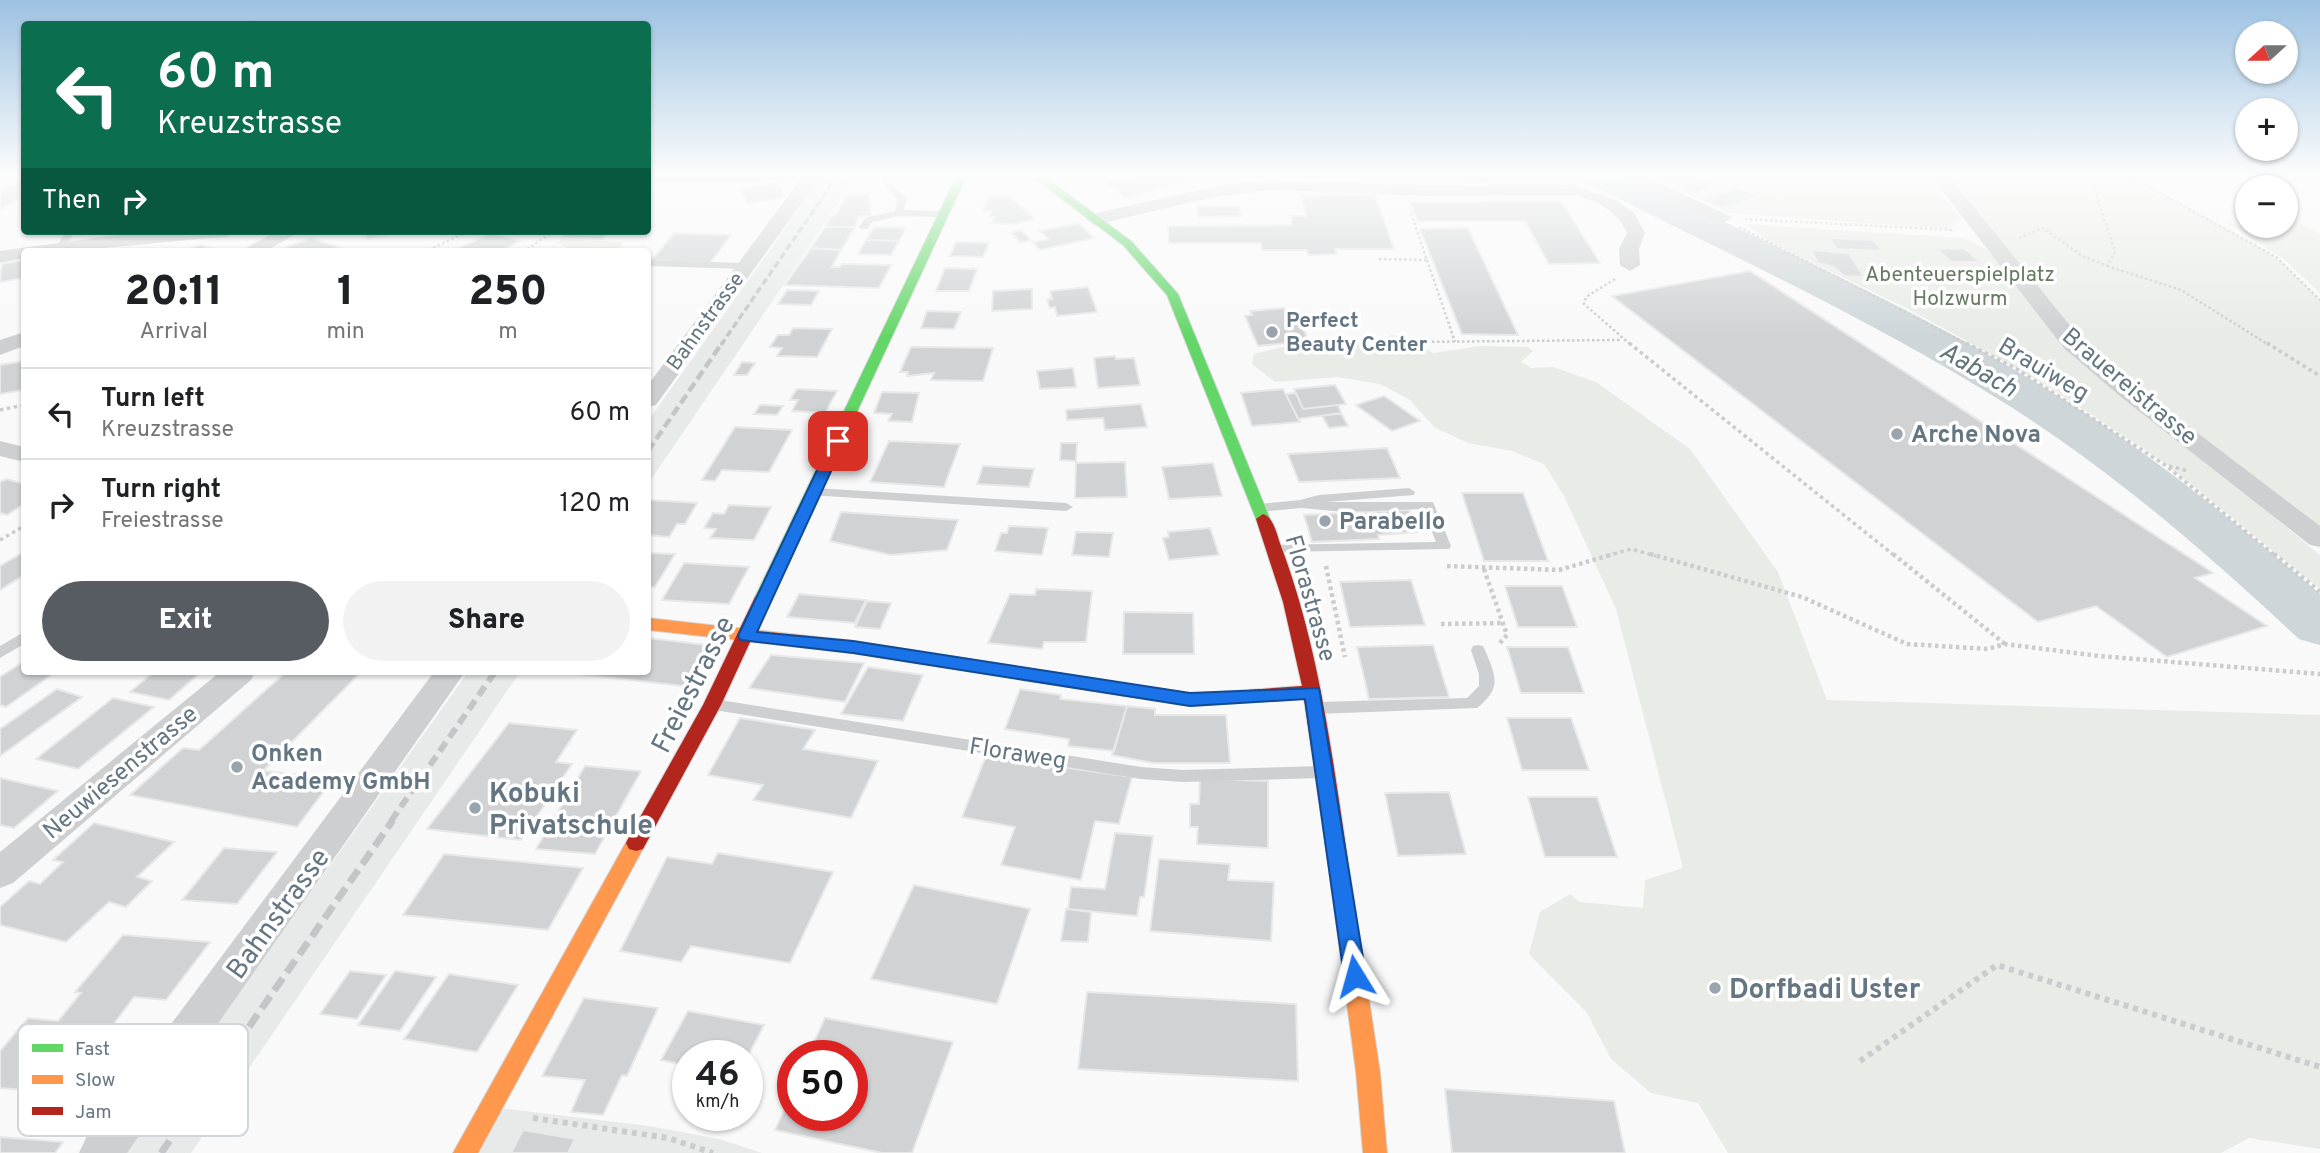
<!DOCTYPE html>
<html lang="en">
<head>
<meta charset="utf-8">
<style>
  :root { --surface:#fff; --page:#f2f2f2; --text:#202124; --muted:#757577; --line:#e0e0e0; --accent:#565c61 }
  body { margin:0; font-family:Overpass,sans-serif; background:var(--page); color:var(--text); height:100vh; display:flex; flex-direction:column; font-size:26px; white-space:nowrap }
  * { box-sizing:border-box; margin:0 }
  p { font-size:23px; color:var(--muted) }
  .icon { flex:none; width:38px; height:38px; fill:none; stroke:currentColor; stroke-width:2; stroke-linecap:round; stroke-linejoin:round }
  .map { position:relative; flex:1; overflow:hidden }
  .panel { position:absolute; left:21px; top:248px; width:630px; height:427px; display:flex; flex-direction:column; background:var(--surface); border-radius:7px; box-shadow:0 2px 5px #0004 }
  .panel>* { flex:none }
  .banner { position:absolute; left:21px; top:21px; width:630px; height:214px; border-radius:7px; box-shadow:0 2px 5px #0004; background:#0b6e4f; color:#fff; overflow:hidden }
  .needle { width:46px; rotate:249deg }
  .fabs { position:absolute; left:2235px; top:21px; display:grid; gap:14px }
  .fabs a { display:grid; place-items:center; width:63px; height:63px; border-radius:50%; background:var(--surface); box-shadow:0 2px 5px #0004; font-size:35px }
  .speed { position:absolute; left:672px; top:1040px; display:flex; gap:14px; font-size:35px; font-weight:700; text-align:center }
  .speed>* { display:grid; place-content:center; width:91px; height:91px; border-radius:50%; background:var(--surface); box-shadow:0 2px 5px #0004; line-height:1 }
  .speed small { font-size:18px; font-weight:400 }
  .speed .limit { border:10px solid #d22; background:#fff; color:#111 }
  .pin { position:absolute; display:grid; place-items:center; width:60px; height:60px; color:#fff; margin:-30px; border-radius:14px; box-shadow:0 4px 10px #0006 }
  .me { position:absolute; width:77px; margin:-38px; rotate:352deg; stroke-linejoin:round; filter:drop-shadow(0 0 5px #0008) }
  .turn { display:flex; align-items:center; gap:24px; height:147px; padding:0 21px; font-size:32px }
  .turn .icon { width:91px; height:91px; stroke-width:2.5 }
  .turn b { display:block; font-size:49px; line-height:60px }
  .then { display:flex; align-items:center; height:66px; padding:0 21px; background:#0003; gap:14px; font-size:26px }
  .eta { display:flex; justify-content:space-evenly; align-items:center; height:119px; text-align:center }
  .eta b { font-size:42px; font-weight:800; line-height:49px }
  .button { display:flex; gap:14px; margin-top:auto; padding:14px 21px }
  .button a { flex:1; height:80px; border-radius:42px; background:var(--accent); color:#fff; font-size:28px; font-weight:800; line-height:80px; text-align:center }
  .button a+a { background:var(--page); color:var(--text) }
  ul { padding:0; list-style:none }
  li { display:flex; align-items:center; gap:21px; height:91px; padding:0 21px; border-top:2px solid var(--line) }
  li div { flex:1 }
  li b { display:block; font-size:26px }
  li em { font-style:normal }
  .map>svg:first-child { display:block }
  .built { fill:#e8e9e9 }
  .green { fill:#e8ebe6 }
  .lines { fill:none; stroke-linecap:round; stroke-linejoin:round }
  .river { fill:#ced6d9; fill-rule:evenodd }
  .building { fill:#d0d2d3; stroke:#e8e8e8; stroke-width:2 }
  .fast-casing { stroke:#d5d6d7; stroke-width:2 }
  .slow-casing { stroke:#d5d6d7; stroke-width:2 }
  .jam-casing { stroke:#d5d6d7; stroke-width:2 }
  .path-far3 { stroke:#cbcccd; stroke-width:2.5; stroke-dasharray:2.5 2.5; stroke-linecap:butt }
  .path-far2 { stroke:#cbcccd; stroke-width:3.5; stroke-dasharray:3.5 3.5; stroke-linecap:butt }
  .path-far1 { stroke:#cbcccd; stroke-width:4.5; stroke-dasharray:3.5 3.5; stroke-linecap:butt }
  .path { stroke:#cbcccd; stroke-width:6; stroke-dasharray:5 5; stroke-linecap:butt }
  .lane { fill:#cecfd0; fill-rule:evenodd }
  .street { fill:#cecfd0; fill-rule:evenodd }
  .fast { fill:#63d668; fill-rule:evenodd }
  .slow { fill:#ff974d; fill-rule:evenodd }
  .jam { fill:#b3261e; fill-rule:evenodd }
  .rail-far3 { stroke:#c3c5c6; stroke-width:3.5; stroke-dasharray:7 3.5; stroke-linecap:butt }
  .rail-far2 { stroke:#c3c5c6; stroke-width:4.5; stroke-dasharray:10 4.5; stroke-linecap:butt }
  .rail-far1 { stroke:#c3c5c6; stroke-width:6; stroke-dasharray:11 6; stroke-linecap:butt }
  .rail { stroke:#c3c5c6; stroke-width:7; stroke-dasharray:15 7; stroke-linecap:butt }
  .route { fill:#1a73e8; stroke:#114b97; stroke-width:2 }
  .poi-dot { fill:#99a4ac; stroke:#fff; stroke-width:2.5 }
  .labels { text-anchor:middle; stroke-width:7; stroke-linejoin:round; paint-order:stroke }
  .far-park-label { font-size:21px; fill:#687a64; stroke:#fff }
  .far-poi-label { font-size:21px; font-weight:bold; fill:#657683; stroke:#fff; text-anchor:start }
  .far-street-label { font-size:21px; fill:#657683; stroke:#fff }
  .street-label { font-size:24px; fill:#657683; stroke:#fff }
  .poi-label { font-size:24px; font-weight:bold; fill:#657683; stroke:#fff; text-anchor:start }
  .water-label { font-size:26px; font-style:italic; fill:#60757c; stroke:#fff }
  .near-street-label { font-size:28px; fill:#657683; stroke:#fff }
  .near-poi-label { font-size:28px; font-weight:bold; fill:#657683; stroke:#fff; text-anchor:start }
  .key { fill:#fff; stroke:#d1d6da; stroke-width:2 }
  .key-label { font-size:19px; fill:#657683 }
</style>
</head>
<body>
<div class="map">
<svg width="2320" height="1153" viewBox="0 0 2320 1153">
  <rect width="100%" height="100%" fill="#f9f9f9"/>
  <path class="built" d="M823 175H858L648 484V421Z
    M468 672H520L191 1153H125Z
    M491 1107 649 1126 719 1139 762 1153H465Z"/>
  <path class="green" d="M1647 175H1925L1961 219 1948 229 1729 213Z
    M1939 175H2127L2213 220 2276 257 2320 300V539L2072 343Z
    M2286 221H2297L2320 234V293L2281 257 2227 223 2286 226Z
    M1746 224 1963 238 1992 252 2058 339 2320 555V589L2165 463 2045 384 1908 309 1768 241Z
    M562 239 623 242 615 252H575L557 243Z
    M1393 335 1434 353 1480 346 1528 347 1533 351 1521 362 1531 368 1553 367 1596 382 1690 449 1778 572 1827 700 2320 715V1149L2249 1138 2221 1153H1728L1698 1103 1651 1093 1611 1059 1587 1013 1529 954 1540 912 1570 894 1580 902 1643 908 1645 880 1683 868 1616 609 1564 496 1544 464 1512 451 1468 443 1434 427 1410 400 1380 384 1337 377 1275 382 1252 364 1254 354 1282 347 1326 350Z"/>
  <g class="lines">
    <path class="river" d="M1580 175H1625C1767 243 1911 306 2045 388 2143 447 2233 520 2320 594V645L2299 639C2209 555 2115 473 2011 407 1875 321 1728 254 1585 182Z"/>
  </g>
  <path class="building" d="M1129 175H1195L1186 177 1190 180 1125 198 1106 182 1131 177Z
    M1457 175H1489L1494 179 1471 184Z
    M1653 175H1693L1714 185 1694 194Z
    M24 180V198L0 209V190Z
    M778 183 785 197 747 203 740 189Z
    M1735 186 1760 197 1721 208 1702 200 1729 192 1723 190Z
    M869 193 871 215 858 217 855 227H825L831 217 835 216 847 195Z
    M1301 195H1375L1394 249H1335L1336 254 1308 255 1307 250H1262L1261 243H1169L1168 226 1292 225 1291 216H1306Z
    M989 196H1009L1035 219 1015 224 991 223 995 217H989L992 211H983Z
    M1561 201 1600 263 1549 264 1525 221H1417L1410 202Z
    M1197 206H1239L1241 216 1198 217Z
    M1079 223 1094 238 1040 250 1033 242 1049 239 1040 231Z
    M825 227H855L841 250 811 248Z
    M874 227 906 228 899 241 866 240Z
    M1468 228 1518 335 1462 334 1420 229Z
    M1021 230 1031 240 1020 243 1011 233Z
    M365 231H404L367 239Z
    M568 231H609L602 239 562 237Z
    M492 233 520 241 498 252H450Z
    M674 233 731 235 710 263 651 261Z
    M310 238 339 247 327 252H275Z
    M1829 238 1874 240 1882 251 1837 249Z
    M866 240 899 241 891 255 858 254Z
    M956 242 989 243 983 257 950 256Z
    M200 245 218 250 182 252Z
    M811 248 841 250 832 267H840L842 264 891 265 879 288 785 285Z
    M1964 248 1980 262H1951L1936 249Z
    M1811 250 1849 253 1864 277 1844 276 1834 267 1818 263Z
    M24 260V278L0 282 2 264Z
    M945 268 977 269 969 291H936Z
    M1750 271 2213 573 2195 578 2267 626 2167 657 2096 606 2038 622 1612 296Z
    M1088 287 1097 312 1057 316 1055 307 1050 308 1047 300 1052 299 1050 291Z
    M1032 289V309L992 311 993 291Z
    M787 290 819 291 811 305 778 304Z
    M1284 308 1287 312H1295L1309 341 1258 346 1245 316 1252 315 1250 311Z
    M927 311 961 312 954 329 921 328Z
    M793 328 832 329 817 357 777 356 782 348 770 347 778 335H789Z
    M911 347 993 348 983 381 931 380 934 373 907 376 908 372H900Z
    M1115 356 1116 359 1134 358 1140 385 1098 388 1094 358Z
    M24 361V390L0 394V365Z
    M742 362 755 363 747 375H734Z
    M1073 368 1076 387 1040 389 1037 371Z
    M1335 385 1346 404 1303 409 1294 389Z
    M797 389 837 391 825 413 792 411 798 400H790Z
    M1283 389 1300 422 1252 426 1241 393Z
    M882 392 919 393 912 422 888 421 892 414 874 413Z
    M1296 393 1303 409 1338 405 1341 413 1298 419 1286 394Z
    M1384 396 1420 421 1392 431 1356 405Z
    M1141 404 1147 427 1105 430 1103 418 1067 420 1066 410Z
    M760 405 783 406 777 415 754 414Z
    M1341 413 1348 426 1329 428 1322 416Z
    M735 427 792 430 769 472 722 470 715 481 702 480Z
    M889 441 960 444 944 487 870 482Z
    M1061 443H1077L1076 461 1060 460Z
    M1387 448 1400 478 1299 482 1288 454Z
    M1125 462 1127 497 1075 498 1076 463Z
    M1213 463 1222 496 1169 499 1162 467Z
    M983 466 1034 469 1029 487 977 484Z
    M7 479 24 484V504L7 515 0 513V482Z
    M1462 493H1523L1548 561H1484Z
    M649 500 697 503 685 524H677L669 537 648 535Z
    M729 505 771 507 754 540 710 538 716 529 704 528 713 513 724 514Z
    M1409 510 1417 532 1378 535 1379 539 1312 542 1304 515Z
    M841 512 958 520 947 550 891 555 830 541Z
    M1009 526 1048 528 1042 555 995 551 1001 533H1007Z
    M1210 528 1219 555 1169 560 1163 538 1169 537 1168 532Z
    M1076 532 1113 533 1109 557 1072 555Z
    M24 552V575L0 590V566Z
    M648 553 675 554 655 587H648Z
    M684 563 749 567 729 604 662 600Z
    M1411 580 1425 625 1350 627 1340 582Z
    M1505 586H1562L1577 627H1518Z
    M1036 589 1092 591 1086 642H1044L1042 649 988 643 1010 594 1035 595Z
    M799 594 866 600 855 623 787 617Z
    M867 601 891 603 880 629 855 627Z
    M1124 612 1193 613 1194 654H1123Z
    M648 638 715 646 691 687 570 673 648 672Z
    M1433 645 1449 697 1369 699 1357 647Z
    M1507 647H1568L1584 693H1521Z
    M771 655 864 663 845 702 749 688Z
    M21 663 24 664V672L54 673 6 707 0 705V677Z
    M868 667 923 675 903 721 841 714Z
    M154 672H201L169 700 130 692Z
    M286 672H361L263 771 334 778 297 827 130 795 183 748 199 750Z
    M57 689 82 697 0 756V729Z
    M1020 689 1061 695 1060 699 1127 706 1114 751 1068 746 1069 739 1005 729Z
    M113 698 154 707 78 769 36 759Z
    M1127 706 1155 709V715H1226L1230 763H1153L1112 755Z
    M740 718 815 730 803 749 878 761 851 818 753 800 763 785 708 775Z
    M1507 718H1571L1589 770H1522Z
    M509 723 577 730 556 762 572 764 521 840 427 829Z
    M986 756 1132 777 1119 824 1095 821 1081 880 1001 865 1015 827 962 817Z
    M585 766 641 771 595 854 536 849Z
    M0 778 58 791 14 828 0 825Z
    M1200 779 1268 781V848L1197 844 1198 827H1190V804H1199Z
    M1449 792 1466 854 1398 856 1385 793Z
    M1528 797H1597L1617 857H1545Z
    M94 823 174 842 137 877 152 881 126 907 109 902 66 942 0 925V907L29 881 40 884 63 862 53 860Z
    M1115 833 1153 836 1144 897H1140L1137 916 1068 909 1071 887 1105 889Z
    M224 848 277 852 237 904 182 900Z
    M718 853 833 872 790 963 691 946 681 962 620 951 667 857 712 864Z
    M444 854 583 868 548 930 403 915Z
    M1159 859 1230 864 1228 880 1274 882 1271 941 1150 931Z
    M914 885 1030 909 997 1004 871 979Z
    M1066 909 1091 912 1088 942 1061 941Z
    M123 935 210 942 166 1000 134 997 113 1025 144 1027 92 1096 0 1088V1051L28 1018 58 1021 81 993 75 992Z
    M350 971 386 975 357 1019 320 1014Z
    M395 971 436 977 400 1031 358 1025Z
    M449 974 518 985 477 1052 404 1039Z
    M1087 992 1296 1004 1298 1081 1078 1069Z
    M584 998 658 1008 627 1076 622 1075 603 1115 571 1112 585 1080 542 1076Z
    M688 1011 764 1025 747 1058V1055H688V1066L661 1060Z
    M825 1018 953 1042 912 1153H882L775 1130 793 1091V1115H852V1055H808Z
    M1445 1089 1614 1101 1625 1153H1452Z
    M523 1130 575 1139 568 1153H511Z
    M0 1137 63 1142 55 1153H0Z"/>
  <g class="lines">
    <defs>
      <path id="fast" d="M957 175H967L771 597 769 601H757L755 597Z
        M1030 175H1042L1131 241 1178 294 1270 519 1268 522H1258L1256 519 1167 295 1123 245Z"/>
      <path id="slow" d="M648 618 853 641 1032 669 1038 671 1041 675 1038 679 1032 681 853 653 648 630Z
        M636 835 643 837 646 843 478 1153H453L629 837Z
        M1338 853 1345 855 1348 861 1380 1072 1387 1153H1363L1356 1072 1328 861 1331 855Z"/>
      <path id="jam" d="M1263 514C1274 517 1277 536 1281 546 1319 647 1332 754 1348 861L1345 867 1338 869 1331 867 1328 861 1304 699 1190 706 1032 681 1026 679 1023 675 1026 671 1032 669 1190 694 1302 686 1283 602 1256 519Z
        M763 592 771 597 721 705 643 849 636 851 629 849 626 843 629 837 703 705 755 597Z"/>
    </defs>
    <use href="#fast" class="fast-casing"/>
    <use href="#slow" class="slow-casing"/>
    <use href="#jam" class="jam-casing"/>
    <path class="path-far3" d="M2127 175 2276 257 2320 300
      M1745 219 1953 230
      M1739 227 1969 345
      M2019 238 2043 228 2082 256 2107 266 2115 252 2090 175
      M424 252 469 231
      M523 252 554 231
      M1379 259 1427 260 1410 211
      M1427 260 1455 342
      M2107 266 2181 290 2269 345
      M1615 279 1586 297 1584 304 1631 345
      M1407 342 1622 340"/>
    <path class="path-far2" d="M1629 343 1895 556
      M1966 343 2015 368 2165 465 2276 556
      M2267 343 2320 376
      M0 410 24 405
      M2169 466 2188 471
      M0 540 24 526
      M1607 556 1631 549 1656 556"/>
    <path class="path-far1" d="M1650 554 1802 597 1907 644 1988 649 2005 644 2099 656 2320 674
      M1893 554 2005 644
      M2274 554 2320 592
      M1326 566 1345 657
      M1447 566 1559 570 1613 554
      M1484 569 1507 635 1499 644
      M1441 624 1503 623"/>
    <path class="path" d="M1860 1061 1997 965 2320 1067
      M533 1118 668 1138 713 1153"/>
    <path class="lane" d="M884 175H892L890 182 907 198 904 210 942 211 947 214 942 217 899 216 872 222 867 229H861L859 227 865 218 895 211 897 199 881 182Z
      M65 231H75L66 247 63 248 58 245Z
      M648 260 745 263 750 266 745 269 648 266Z
      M814 488 1066 503 1073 507 1066 511 809 495 808 492 809 489Z
      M1409 488 1415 492 1414 495 1326 502H1433L1451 546 1449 549 1276 552 1269 548 1271 545 1436 542 1423 509 1345 512 1301 508 1259 512 1252 508 1259 504 1300 500 1319 495Z
      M24 632V644L0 658V646Z
      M1478 645 1483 646 1485 650C1496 677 1502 688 1477 708L1316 714 1310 712 1308 708 1310 704 1316 702 1467 698 1479 686V674L1471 650 1473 646Z
      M714 699 1141 767 1183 770 1321 766 1327 768 1329 772 1327 776 1321 778 1183 782 1141 779 708 709 706 705 708 701Z"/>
    <path class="street" d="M648 175H822L656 405 648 407V385L800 180 648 182Z
      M1618 175H1642L1732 217 1723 223 1716 221Z
      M1930 175H1948L2080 338 2137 387 2320 526V547L2310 545 2121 397 2064 348Z
      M1271 180 1427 186 1573 185 1617 200 1634 213 1645 233 1639 249 1640 265 1630 271 1620 265 1619 249 1627 233C1619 212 1595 199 1573 195L1427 196 1271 190 1214 197 1094 225 1085 219 1087 215 1214 187Z
      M146 231H236L227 237C161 241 90 252 24 252V258L0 263V251Z
      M277 231H301L264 252H239Z
      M24 332V346L0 355V340Z
      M0 441 24 447V462L0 456Z
      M220 672H255L251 680 13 883 0 888V852Z
      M434 672H465L127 1153H79L86 1138Z"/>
    <use href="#fast" class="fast"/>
    <use href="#slow" class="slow"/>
    <use href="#jam" class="jam"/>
    <path class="rail-far3" d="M721 345 838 175"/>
    <path class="rail-far2" d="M648 451 722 343"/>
    <path class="rail-far1" d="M391 821 495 672"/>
    <path class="rail" d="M161 1153 393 820"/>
  </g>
  <linearGradient id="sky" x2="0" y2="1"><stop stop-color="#9dc2e2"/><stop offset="0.52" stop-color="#fcfcfc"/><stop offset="1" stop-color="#fcfcfc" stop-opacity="0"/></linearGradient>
  <rect width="2320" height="337" fill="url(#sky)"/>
  <path class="route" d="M838 437 845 441 757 632 853 641 1190 693 1319 688 1366 976 1363 982 1355 985 1347 982 1344 976 1305 699 1190 706 853 653 741 640 738 636 831 441Z"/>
  <g class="poi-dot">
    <circle cx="1272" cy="332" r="7"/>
    <circle cx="1897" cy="434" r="7"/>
    <circle cx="1325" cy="521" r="7"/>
    <circle cx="237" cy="767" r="7"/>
    <circle cx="475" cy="808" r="7"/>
    <circle cx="1715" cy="988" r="7"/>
  </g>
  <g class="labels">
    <g class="far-park-label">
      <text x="1960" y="281">Abenteuerspielplatz<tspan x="1960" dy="24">Holzwurm</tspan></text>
    </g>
    <g class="far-poi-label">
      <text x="1286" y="327">Perfect<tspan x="1286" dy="24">Beauty Center</tspan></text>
    </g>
    <g class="far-street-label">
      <text transform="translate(705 321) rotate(-54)" y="7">Bahnstrasse</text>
    </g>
    <g class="street-label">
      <text transform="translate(2044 369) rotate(31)" y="8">Brauiweg</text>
      <text transform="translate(2130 386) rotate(40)" y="8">Brauereistrasse</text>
      <text transform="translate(1311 598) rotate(74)" y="8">Florastrasse</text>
      <text transform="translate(1018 753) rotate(9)" y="8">Floraweg</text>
      <text transform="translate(120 772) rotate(-40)" y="8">Neuwiesenstrasse</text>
    </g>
    <g class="poi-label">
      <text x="1911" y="442">Arche Nova</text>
      <text x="1339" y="529">Parabello</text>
      <text x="251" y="761">Onken<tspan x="251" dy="28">Academy GmbH</tspan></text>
    </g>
    <g class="water-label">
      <text transform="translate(1979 369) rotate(30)" y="9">Aabach</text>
    </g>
    <g class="near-street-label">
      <text transform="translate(692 684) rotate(-63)" y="10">Freiestrasse</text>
      <text transform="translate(277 913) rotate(-54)" y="10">Bahnstrasse</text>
    </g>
    <g class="near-poi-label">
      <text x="489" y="802">Kobuki<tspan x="489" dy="32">Privatschule</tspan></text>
      <text x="1729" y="998">Dorfbadi Uster</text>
    </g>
  </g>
  <rect x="18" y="1024" width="230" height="112" rx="10" class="key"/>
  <rect x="32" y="1044" width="31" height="8" fill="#63d668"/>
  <rect x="32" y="1075" width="31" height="9" fill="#ff974d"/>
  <rect x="32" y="1107" width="31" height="8" fill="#b3261e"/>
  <g class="key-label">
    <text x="75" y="1055">Fast</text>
    <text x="75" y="1086">Slow</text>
    <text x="75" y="1118">Jam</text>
  </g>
</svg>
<div class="fabs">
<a><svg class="needle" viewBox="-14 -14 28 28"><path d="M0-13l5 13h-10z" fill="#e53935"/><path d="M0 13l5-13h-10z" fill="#757577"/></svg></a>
<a>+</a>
<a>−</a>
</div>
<div class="speed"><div>46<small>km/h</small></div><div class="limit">50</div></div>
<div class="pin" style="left:838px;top:441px;background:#d93025"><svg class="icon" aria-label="arrive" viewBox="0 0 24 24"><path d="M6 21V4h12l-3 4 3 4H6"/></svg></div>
<svg class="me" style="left:1355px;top:976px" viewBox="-20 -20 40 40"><path d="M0-17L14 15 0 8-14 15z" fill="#1a73e8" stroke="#fff" stroke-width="4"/></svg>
<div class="banner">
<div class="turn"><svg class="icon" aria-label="left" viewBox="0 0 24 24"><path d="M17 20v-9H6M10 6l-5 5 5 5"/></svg><div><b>60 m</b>Kreuzstrasse</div></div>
<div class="then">Then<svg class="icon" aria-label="right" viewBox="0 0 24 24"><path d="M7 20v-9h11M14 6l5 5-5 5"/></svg></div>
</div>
<section class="panel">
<div class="eta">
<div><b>20:11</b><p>Arrival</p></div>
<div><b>1</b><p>min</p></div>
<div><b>250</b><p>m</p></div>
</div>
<ul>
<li><svg class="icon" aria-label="left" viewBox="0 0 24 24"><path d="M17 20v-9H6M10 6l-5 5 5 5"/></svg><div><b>Turn left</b><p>Kreuzstrasse</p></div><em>60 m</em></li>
<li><svg class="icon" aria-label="right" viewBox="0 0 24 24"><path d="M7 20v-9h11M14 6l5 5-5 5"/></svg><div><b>Turn right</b><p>Freiestrasse</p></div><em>120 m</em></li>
</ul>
<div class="button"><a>Exit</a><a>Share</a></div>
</section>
</div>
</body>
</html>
